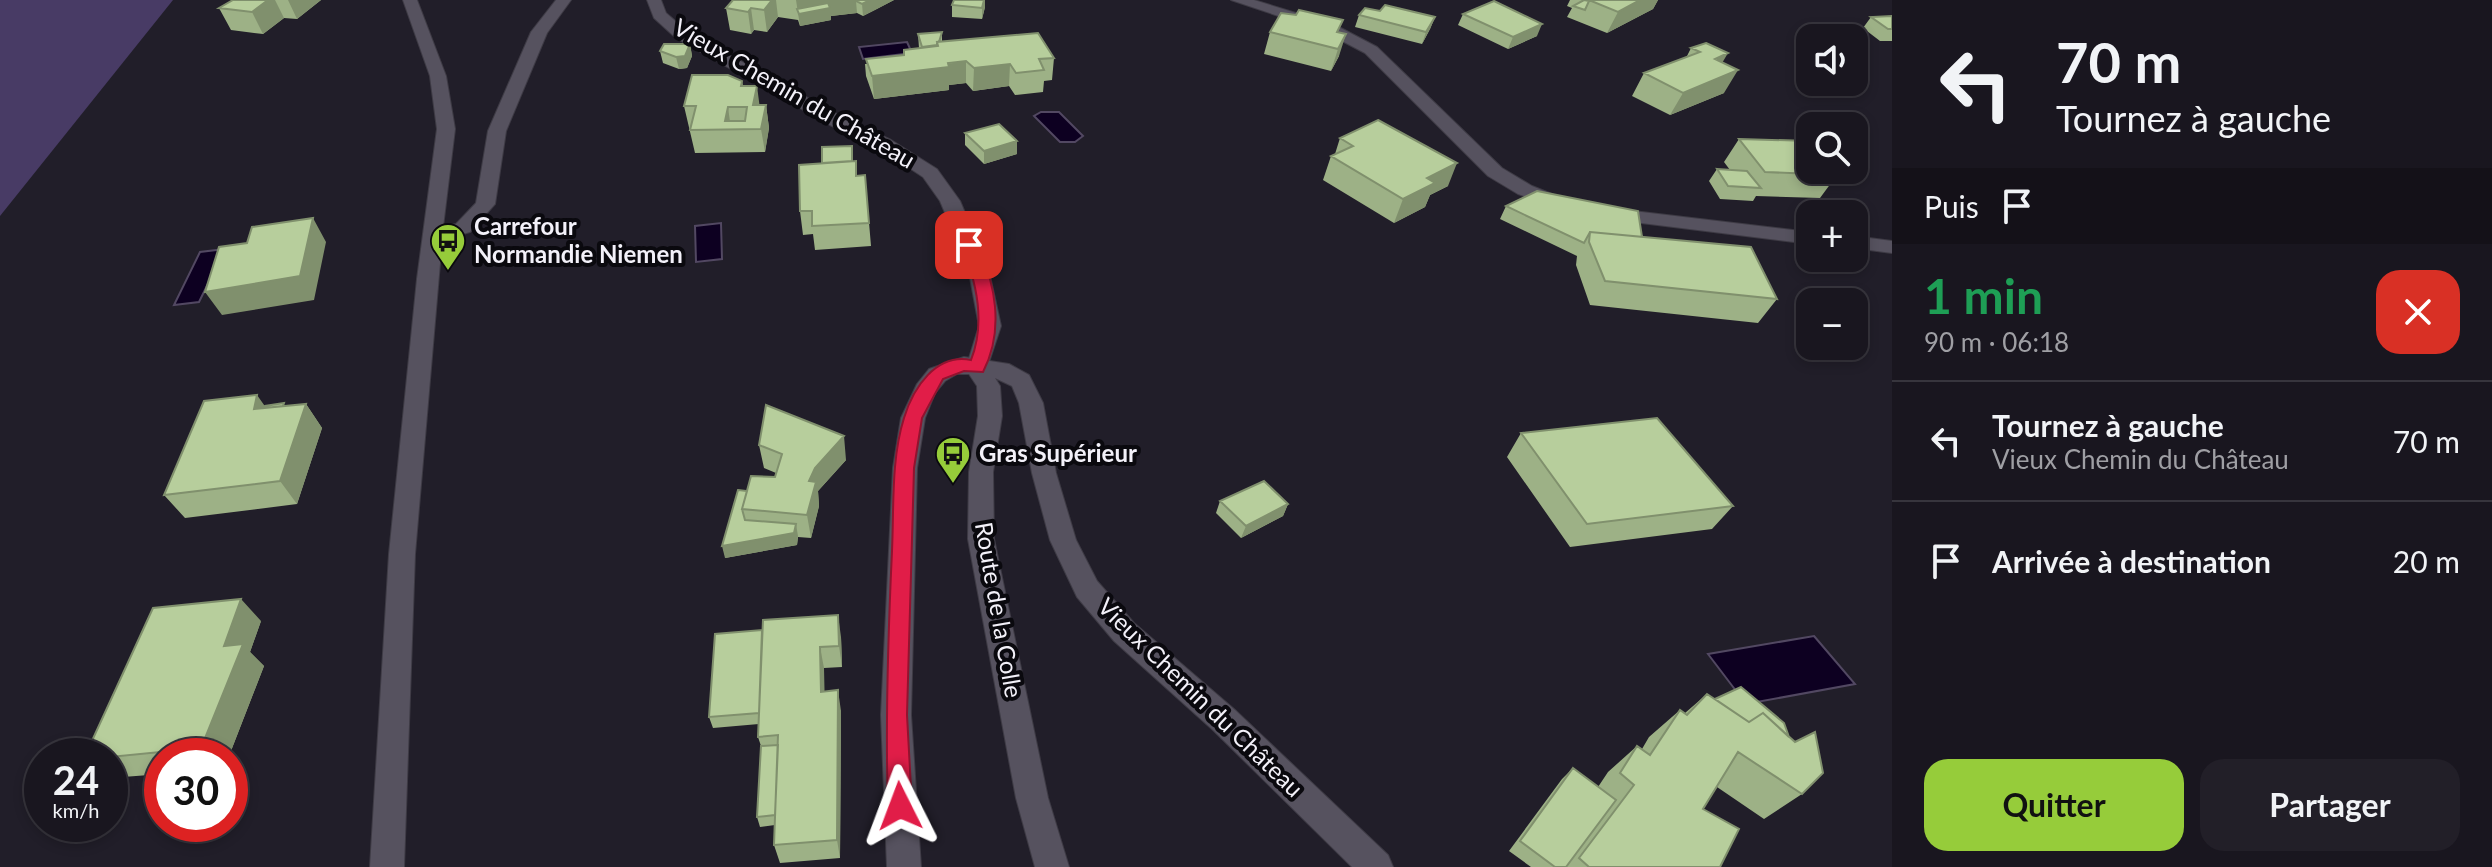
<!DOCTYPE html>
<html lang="fr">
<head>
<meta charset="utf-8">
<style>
  :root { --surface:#19161f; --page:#221f28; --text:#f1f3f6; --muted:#9f9fa4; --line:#37353d; --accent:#96cc3a }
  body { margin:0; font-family:Lato,sans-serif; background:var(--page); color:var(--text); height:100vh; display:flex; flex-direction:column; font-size:30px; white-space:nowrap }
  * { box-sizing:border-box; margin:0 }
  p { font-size:26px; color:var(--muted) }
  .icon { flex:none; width:44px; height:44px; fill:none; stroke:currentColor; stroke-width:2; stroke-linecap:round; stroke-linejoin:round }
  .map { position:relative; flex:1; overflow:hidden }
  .sheet { display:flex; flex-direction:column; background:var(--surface); width:600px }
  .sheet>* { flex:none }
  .guide { background:#19161f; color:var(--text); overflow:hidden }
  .buttons { position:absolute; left:1796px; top:24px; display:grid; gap:16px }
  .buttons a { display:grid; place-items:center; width:72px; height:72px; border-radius:16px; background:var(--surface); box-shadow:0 4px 12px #0003,0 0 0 2px var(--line); font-size:40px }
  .speed { position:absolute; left:24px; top:738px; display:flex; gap:16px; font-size:40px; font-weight:700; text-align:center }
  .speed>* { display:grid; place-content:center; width:104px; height:104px; border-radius:50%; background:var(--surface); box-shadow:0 4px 12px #0003,0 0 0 2px var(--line); line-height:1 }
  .speed small { font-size:20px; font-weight:400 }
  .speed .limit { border:12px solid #d22; background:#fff; color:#111 }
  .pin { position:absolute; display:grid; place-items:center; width:68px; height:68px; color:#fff; margin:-34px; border-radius:16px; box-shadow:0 4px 12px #0006 }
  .me { position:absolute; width:88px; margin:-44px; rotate:357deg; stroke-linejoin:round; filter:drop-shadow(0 0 6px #0008) }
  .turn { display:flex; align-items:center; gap:28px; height:168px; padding:0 32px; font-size:36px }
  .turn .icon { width:104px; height:104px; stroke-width:2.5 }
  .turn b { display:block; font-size:56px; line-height:68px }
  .then { display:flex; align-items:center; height:76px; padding:0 32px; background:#0003; gap:16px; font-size:30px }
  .round { display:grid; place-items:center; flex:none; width:84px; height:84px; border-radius:24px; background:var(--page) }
  .overview { display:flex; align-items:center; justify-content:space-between; height:136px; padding:0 32px }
  h1 { font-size:48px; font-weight:700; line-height:60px; color:#1e9e55 }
  .action { display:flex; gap:16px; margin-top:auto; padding:16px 32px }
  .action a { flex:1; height:92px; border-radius:24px; background:var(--accent); color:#111; font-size:32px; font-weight:700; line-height:92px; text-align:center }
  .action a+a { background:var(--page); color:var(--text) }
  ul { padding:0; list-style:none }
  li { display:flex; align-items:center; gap:24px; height:120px; padding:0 32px; border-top:2px solid var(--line) }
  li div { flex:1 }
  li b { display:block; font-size:30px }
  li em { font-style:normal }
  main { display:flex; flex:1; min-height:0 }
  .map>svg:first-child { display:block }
  .forest { fill:#483b65 }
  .water { fill:#0d0021; stroke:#524862; stroke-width:2 }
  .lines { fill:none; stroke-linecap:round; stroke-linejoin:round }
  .service-casing { stroke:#3e3b45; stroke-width:2 }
  .minor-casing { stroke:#3e3b45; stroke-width:2 }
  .service { fill:#56525f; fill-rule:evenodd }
  .minor { fill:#56525f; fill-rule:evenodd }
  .wall { fill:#9db186 }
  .shaded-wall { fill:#80906d }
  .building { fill:#b7ce9c; stroke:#80906d; stroke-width:2; fill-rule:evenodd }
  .route { fill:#e11d48; stroke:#92132f; stroke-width:2 }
  .labels { text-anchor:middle; stroke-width:8; stroke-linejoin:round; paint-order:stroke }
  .street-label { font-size:24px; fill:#f3f1f9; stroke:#0a090e }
  .poi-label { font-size:24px; font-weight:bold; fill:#f3f1f9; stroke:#0a090e; text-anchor:start }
</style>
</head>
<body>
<main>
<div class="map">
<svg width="1892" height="867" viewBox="0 0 1892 867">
  <rect width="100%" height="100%" fill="#211e29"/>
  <path class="forest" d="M0 0H173L0 216Z"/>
  <path class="water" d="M907 42 912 53 863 59 859 47Z
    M1041 112H1059L1083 136 1075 142H1060L1034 116Z
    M721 223 722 259 696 262 695 226Z
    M225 249 199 302 174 305 200 252Z
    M1814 636 1855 684 1746 704 1708 654Z"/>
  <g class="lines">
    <defs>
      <path id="service" d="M647 0H661L666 13 688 32 842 117 891 140 937 169 960 201 988 267 1001 326 985 374H969L966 368 979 326 968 267 940 201 923 177 879 148 830 125 676 38 654 18Z"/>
      <path id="minor" d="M403 0H417L446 76 455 129 443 227 456 224 476 203 488 131 531 32 556 0H571L547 33 506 131 495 204 470 232 442 240 415 554 404 867H370L389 554 417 279 437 129 430 76Z
        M1231 0H1254L1335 25 1377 47 1502 168 1532 186 1574 203 1571 207H1557L1518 194 1488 176 1365 53 1323 31Z
        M1608 208 1810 232V244L1601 218 1598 214Z
        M1854 236 1892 241V253L1854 248Z
        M964 357 1009 364 1029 375 1043 403 1056 473 1076 540 1097 581 1134 623 1235 710 1388 855 1393 867H1352L1213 730 1114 641 1077 597 1050 540 1032 473 1019 403 1012 386 995 378 1000 386 1002 416 993 472 994 539 1048 798 1069 867H1035L1016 798 968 539 969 472 978 416 977 386 969 374H957L945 381 935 393 925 418 917 468 911 715 921 867H887L881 715 893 468 901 418 917 384 929 369Z"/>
    </defs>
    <use href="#service" class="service-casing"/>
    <use href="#minor" class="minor-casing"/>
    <use href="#service" class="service"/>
    <use href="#minor" class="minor"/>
  </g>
  <path class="wall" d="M233 0H321L297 19 284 18 263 34 231 30 219 8Z
    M733 0H894L863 16 857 13 831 16V20L800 26 798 20 778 17 767 32 754 30 751 34 730 30 726 8Z
    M1570 0H1658L1653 9 1607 33 1567 17 1572 8 1567 6Z
    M952 5 985 7 982 19 952 17Z
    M1380 11 1435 17 1430 29 1422 44 1355 27 1359 15Z
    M1463 14 1537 36 1508 49 1458 25Z
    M1892 16V41H1880L1863 28 1871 17Z
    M942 32V42L1054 58 1052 80 1044 81 1043 92 1015 95 1009 86 973 91 966 83 949 85V90L874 99 866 76 865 64H867L866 59 904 55 919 48 918 34Z
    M1270 32H1340L1339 56 1331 71 1264 54Z
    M690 44 692 56 687 68 679 69 663 63 660 51Z
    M1691 48 1723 63 1724 93 1670 115 1632 96 1644 73 1686 58Z
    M742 81 743 86 760 105H766L769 128 765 152 695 153 684 106Z
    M965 133 1017 141V154L984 164 965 145Z
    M1340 138 1448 186 1430 195 1425 207 1394 223 1323 180 1331 156 1335 154Z
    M1739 139 1837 175 1820 198 1756 196 1753 201 1720 199 1709 181 1717 169 1730 170 1724 162Z
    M853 161 857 176 865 175 871 246 815 250 813 234 803 235 800 211Z
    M1506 206 1642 237 1777 299 1758 323 1590 305 1576 265 1577 256 1500 219Z
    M306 404 322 428 297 504 185 518 164 495 265 406H286Z
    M1521 433 1733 506 1712 529 1570 547 1507 457Z
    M759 445 846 460 818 491 819 506 811 538 798 537 797 545 725 558 747 491 775 477 776 473 764 468Z
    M1220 501 1288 504 1283 516 1241 538 1216 513Z
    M261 621 250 652 264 666 229 756H162V774L110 778V756Z
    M715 634 841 637 842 667 824 668V691L841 711 840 858 780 863 774 845 775 825 760 827 757 817 761 746 758 737 759 724 713 728 709 717Z
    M1707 694 1802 794 1764 819 1717 787 1703 809 1720 867H1531L1509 851 1562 779 1573 768 1598 787 1608 772 1637 746 1642 749 1649 737 1680 710 1685 713Z"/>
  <path class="shaded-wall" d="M268 0H275L284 18 263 34 252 12Z
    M288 0H321L297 19Z
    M772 0H776L778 17 767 32 764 10Z
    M796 0H876L877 9 863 16 862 4 856 1 857 13 831 16V20L800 26Z
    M876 0H894L877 9Z
    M984 0H985V7L982 19V8Z
    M1640 0H1658L1653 9 1607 33 1618 12Z
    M751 8 754 30 751 34 748 12Z
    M1435 17 1430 29 1422 44 1426 32Z
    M1542 24 1537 36 1508 49 1513 37Z
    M1346 34 1339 56 1331 71 1338 49Z
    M690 44 692 56 687 68 679 69 676 57Z
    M1728 53 1715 75V59Z
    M966 61V83L949 85V90L874 99 872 76Z
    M1010 64 1009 86 973 91 974 68Z
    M1738 70 1724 93 1670 115 1683 93Z
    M757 86 760 109 753 105Z
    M766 105 769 128 765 152 761 129Z
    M728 107 731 129 725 121Z
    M1017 141V154L984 164V151Z
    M1457 163 1448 186 1430 195 1425 207 1394 223 1403 199 1427 178Z
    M313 218 326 242 314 300 222 315 205 292Z
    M257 395 274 419 254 409Z
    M306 404 322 428 297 504 280 481Z
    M844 436 846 460 818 491 819 506 811 538 807 515 809 481 815 468Z
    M1288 504 1283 516 1241 538 1246 526Z
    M796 524 798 536 797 545 725 558 722 546Z
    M241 599 261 621 250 652 264 666 229 756H211L201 748 224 646Z
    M838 615 841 637 842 667 839 646Z
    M820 647 824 668 825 712 821 692Z
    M838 690 841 711 840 858 837 840Z"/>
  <path class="building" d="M233 0H268L252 12 219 8Z
    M733 0H772L764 10 751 8 748 12 726 8Z
    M858 0H870L862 4 856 1Z
    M954 0H984L982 8 952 5Z
    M1584 0 1589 1 1585 10 1573 6Z
    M1589 0H1640L1618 12Z
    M1494 1 1542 24 1513 37 1463 14Z
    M828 3 830 8 799 14 797 9Z
    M1385 5 1435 17 1426 32 1359 15 1365 8 1380 11Z
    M1299 10 1343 20 1337 32 1346 34 1338 49 1270 32 1281 13 1296 15Z
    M1892 16V29H1888L1871 17Z
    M942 32 939 42H937V45L922 47 918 34Z
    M1038 33 1054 58 1039 59 1044 70 1016 73 1010 64 974 68 966 61 948 63 949 67 872 76 866 59 904 55V50L938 46 937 42Z
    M1706 43 1728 53 1715 59 1738 70 1683 93 1644 73 1700 52 1691 48Z
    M664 44H690L685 56 676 57 660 51Z
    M692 75H728L742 81 741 86H757L753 105H766L761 129 690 130 696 106H684ZM728 107H747L745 121H725Z
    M1378 120 1457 163 1427 178 1435 183 1403 199 1331 156 1353 146 1340 138Z
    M999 124 1017 141 984 151 965 133Z
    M1739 139 1810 141V170H1833L1837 175 1765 172Z
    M852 146V161L822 163V147Z
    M856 161V176L865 175 869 223 812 226V211H800L799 165Z
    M1717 169 1747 171 1761 188 1728 186Z
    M1537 191 1638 211 1642 237 1590 232 1584 243 1506 206Z
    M313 218 300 276 205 292 219 247 247 243 252 227Z
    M1590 232 1751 247 1777 299 1605 281 1589 242Z
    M257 395 254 409 306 404 280 481 164 495 204 401Z
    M284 403 283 406 264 408 265 406Z
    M766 405 844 436 815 468 809 481 816 482 807 515 742 509 751 476 775 477 782 454 759 445Z
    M1657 418 1733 506 1587 524 1521 433Z
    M1264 481 1288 504 1246 526 1220 501Z
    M738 490 747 491 742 509 745 520 796 524 794 533 722 546Z
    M241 599 224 646 243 644 201 748 110 757V756H85L153 608Z
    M838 615 839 646 820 647 821 692 838 690 837 840 774 845 778 735 758 737 763 620Z
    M762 630 759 713 709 717 715 634Z
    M1741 687 1784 723 1789 737 1763 713 1749 722 1715 699Z
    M1707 694 1749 722 1763 713 1795 742 1815 732 1823 773 1802 794 1738 752 1703 809 1739 829 1720 867H1589L1579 858 1634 785 1620 773 1637 746 1650 755 1680 710 1687 715Z
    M778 745 775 815 757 817 761 746Z
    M1573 768 1616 800 1566 867H1555L1520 841Z"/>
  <path class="route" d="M963 242H974C997 281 1004 332 983 372L964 371 943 379 922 418 914 468 907 715 912 806 909 814 900 818 892 814 888 806C885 720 888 636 892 551 894 507 891 459 904 418 913 388 936 353 971 360 986 322 977 282 961 245Z"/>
  <defs>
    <symbol id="bus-pin" viewBox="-11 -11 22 30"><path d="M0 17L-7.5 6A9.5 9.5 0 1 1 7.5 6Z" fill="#96cc3a" stroke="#0a090e"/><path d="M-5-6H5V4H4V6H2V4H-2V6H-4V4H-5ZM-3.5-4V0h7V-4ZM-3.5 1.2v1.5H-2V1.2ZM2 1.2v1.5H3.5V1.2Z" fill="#111"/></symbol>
  </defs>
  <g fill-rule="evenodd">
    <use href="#bus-pin" x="428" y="221" width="40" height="54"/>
    <use href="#bus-pin" x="933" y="434" width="40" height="54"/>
  </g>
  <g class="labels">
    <g class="street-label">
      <text transform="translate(794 94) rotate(30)" y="8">Vieux Chemin du Château</text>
      <text transform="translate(998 610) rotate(80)" y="8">Route de la Colle</text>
      <text transform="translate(1200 698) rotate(44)" y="8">Vieux Chemin du Château</text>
    </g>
    <g class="poi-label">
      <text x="474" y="235">Carrefour<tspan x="474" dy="28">Normandie Niemen</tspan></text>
      <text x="979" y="462">Gras Supérieur</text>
    </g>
  </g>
</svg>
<div class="buttons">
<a><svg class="icon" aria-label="sound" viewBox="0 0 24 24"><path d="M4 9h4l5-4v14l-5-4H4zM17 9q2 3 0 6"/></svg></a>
<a><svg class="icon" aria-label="search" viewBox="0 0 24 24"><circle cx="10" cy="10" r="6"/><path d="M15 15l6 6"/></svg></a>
<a>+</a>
<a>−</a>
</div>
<div class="speed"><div>24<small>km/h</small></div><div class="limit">30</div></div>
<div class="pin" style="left:969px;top:245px;background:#d93025"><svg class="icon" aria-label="arrive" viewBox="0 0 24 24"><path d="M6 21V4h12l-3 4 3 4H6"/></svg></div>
<svg class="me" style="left:900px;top:806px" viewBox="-20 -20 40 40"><path d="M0-17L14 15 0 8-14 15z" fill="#e11d48" stroke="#fff" stroke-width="4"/></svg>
</div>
<section class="sheet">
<div class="guide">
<div class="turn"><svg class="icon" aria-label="left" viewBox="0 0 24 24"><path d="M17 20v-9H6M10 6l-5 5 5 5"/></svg><div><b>70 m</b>Tournez à gauche</div></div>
<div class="then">Puis<svg class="icon" aria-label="arrive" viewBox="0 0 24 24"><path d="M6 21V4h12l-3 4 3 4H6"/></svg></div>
</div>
<div class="overview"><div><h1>1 min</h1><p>90 m · 06:18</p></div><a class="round" style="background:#d93025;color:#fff"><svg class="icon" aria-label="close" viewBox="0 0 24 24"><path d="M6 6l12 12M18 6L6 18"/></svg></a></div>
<ul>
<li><svg class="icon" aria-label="left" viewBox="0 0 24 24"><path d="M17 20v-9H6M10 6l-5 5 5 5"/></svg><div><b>Tournez à gauche</b><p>Vieux Chemin du Château</p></div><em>70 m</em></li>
<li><svg class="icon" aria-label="arrive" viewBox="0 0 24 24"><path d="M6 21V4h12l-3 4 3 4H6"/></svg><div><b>Arrivée à destination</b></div><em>20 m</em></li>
</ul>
<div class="action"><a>Quitter</a><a>Partager</a></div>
</section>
</main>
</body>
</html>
